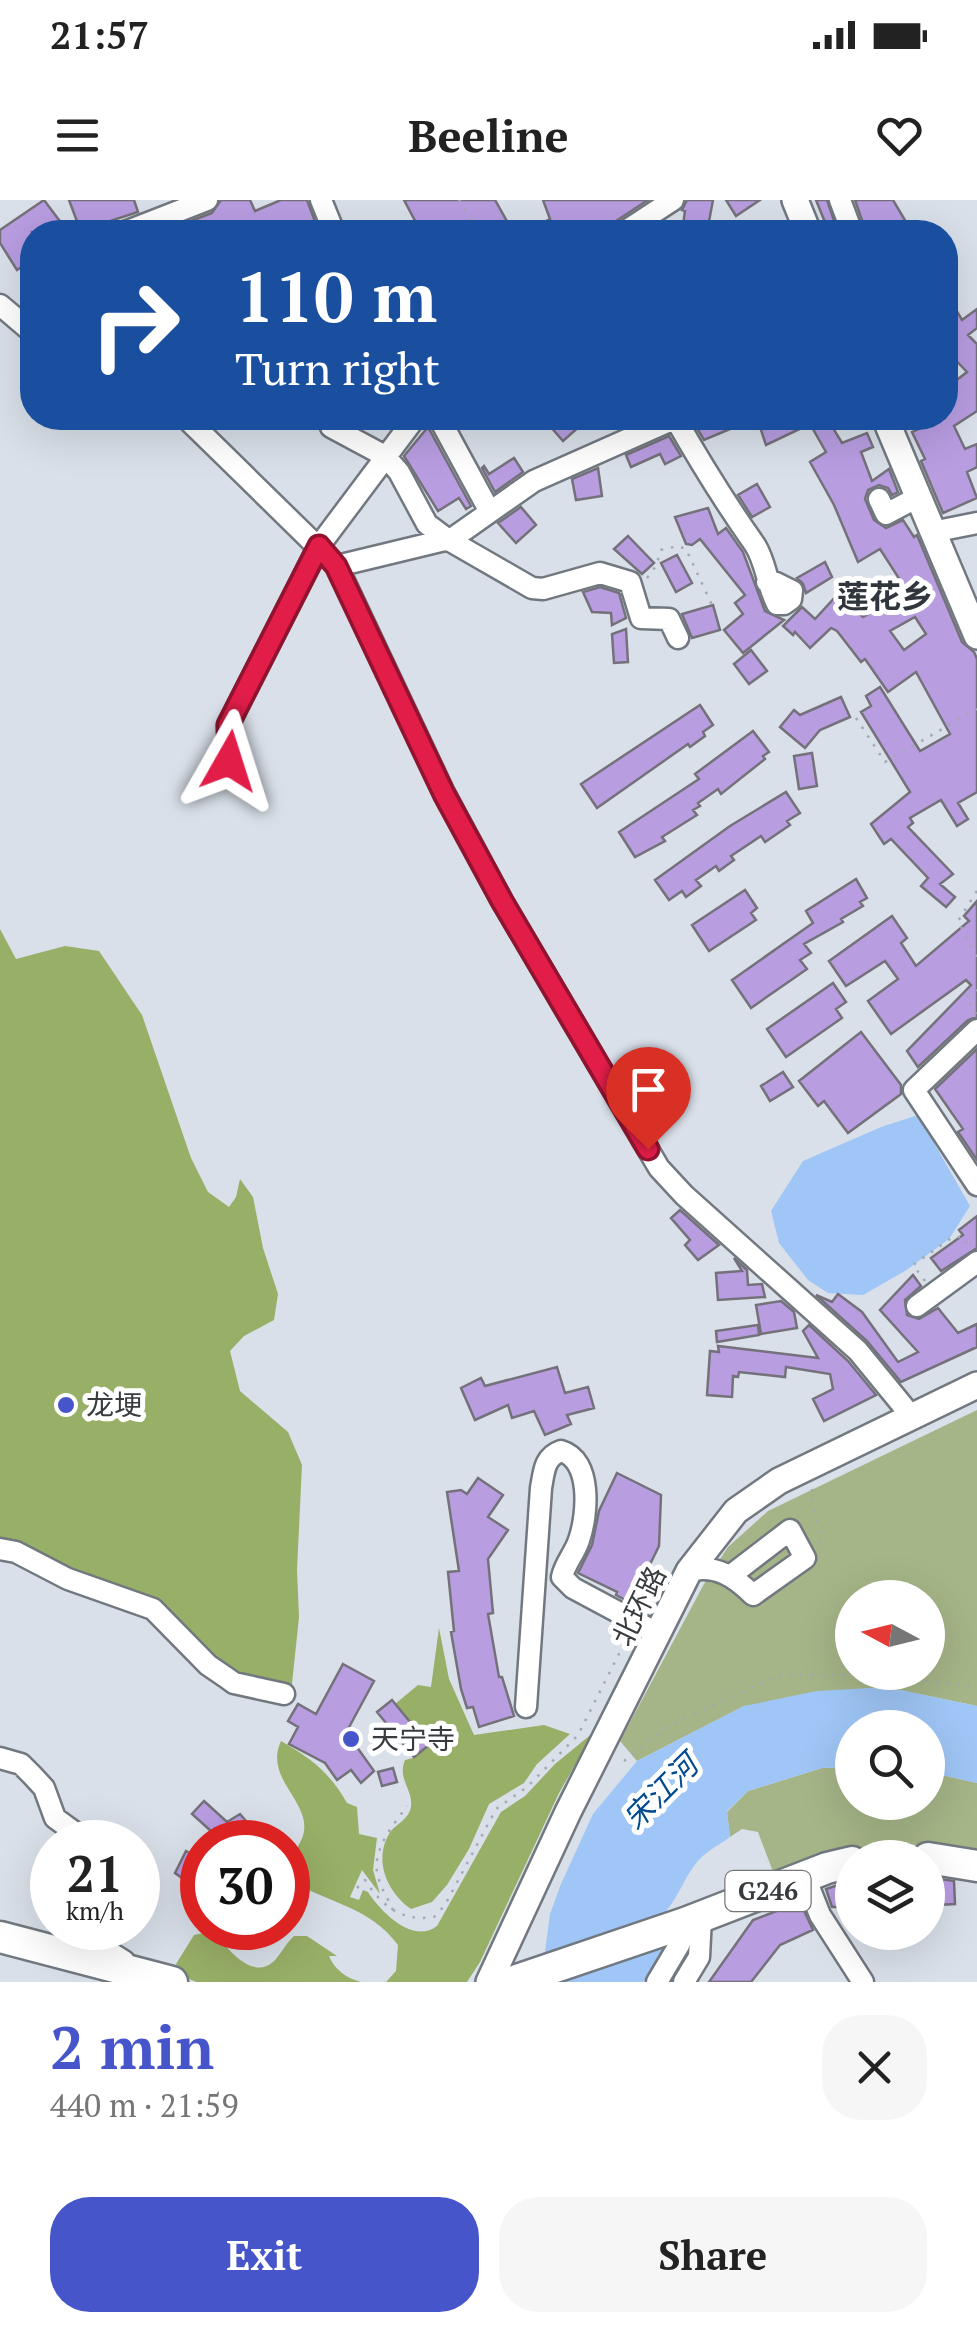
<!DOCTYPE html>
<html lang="en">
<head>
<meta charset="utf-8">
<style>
  :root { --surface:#fff; --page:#f6f6f6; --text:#222; --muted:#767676; --accent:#4655ca }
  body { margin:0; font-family:"PT Serif","Noto Sans SC",serif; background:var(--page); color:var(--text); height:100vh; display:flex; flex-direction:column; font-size:38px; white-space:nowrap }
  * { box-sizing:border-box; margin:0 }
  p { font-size:32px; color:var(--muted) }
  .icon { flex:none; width:55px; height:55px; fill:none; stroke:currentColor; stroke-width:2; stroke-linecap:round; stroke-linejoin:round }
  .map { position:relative; height:1782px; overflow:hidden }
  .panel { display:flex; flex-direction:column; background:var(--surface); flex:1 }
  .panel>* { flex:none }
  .banner { position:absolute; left:20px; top:20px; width:938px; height:210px; border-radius:40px; box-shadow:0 10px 40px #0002; background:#1a4fa0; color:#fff; overflow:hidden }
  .needle { width:65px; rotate:277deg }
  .buttons { position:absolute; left:835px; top:1380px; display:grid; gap:20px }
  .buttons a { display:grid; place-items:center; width:110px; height:110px; border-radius:50%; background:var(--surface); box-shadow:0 10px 40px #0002; font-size:50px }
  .speed { position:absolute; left:30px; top:1620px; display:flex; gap:20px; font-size:50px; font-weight:700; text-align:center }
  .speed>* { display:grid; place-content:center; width:130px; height:130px; border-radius:50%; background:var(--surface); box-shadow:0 10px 40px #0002; line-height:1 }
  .speed small { font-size:25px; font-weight:400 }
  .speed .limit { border:15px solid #d22; background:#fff; color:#111 }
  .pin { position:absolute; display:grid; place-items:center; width:85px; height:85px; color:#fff; margin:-102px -42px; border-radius:50% 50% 50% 0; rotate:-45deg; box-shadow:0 0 10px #0007 }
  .pin .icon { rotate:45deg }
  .me { position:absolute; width:110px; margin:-55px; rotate:6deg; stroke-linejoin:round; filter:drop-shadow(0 0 8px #0008) }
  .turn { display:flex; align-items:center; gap:35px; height:210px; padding:0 50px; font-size:45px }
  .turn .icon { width:130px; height:130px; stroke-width:2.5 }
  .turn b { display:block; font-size:70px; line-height:85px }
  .round { display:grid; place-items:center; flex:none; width:105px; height:105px; border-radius:40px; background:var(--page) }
  .headline { display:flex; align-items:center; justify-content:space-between; height:170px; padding:0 50px }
  h1 { font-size:60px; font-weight:700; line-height:75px; color:var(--accent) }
  .action { display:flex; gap:20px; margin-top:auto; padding:20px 50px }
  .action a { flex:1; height:115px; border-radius:40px; background:var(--accent); color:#fff; font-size:40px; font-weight:700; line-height:115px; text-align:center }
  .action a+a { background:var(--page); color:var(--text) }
  .status { display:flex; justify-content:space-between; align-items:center; height:70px; padding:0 50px; background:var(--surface); direction:ltr }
  .status svg { height:28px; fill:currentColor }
  header { display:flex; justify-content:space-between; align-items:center; height:130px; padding:0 50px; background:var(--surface); font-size:45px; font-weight:700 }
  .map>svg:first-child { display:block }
  .green { fill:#a5b587; fill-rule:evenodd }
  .forest { fill:#98af67 }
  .water { fill:#9fc6f6 }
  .building { fill:#b89de1; stroke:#74717a; stroke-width:2.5; fill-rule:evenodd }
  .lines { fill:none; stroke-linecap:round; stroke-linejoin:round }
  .minor-casing { stroke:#71787f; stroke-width:25 }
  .major-casing { stroke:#71787f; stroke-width:30 }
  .highway-casing { stroke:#71787f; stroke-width:35 }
  .path { stroke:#a3a9b0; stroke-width:2.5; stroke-dasharray:2.5 8; stroke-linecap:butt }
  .minor { stroke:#fff; stroke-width:20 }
  .major { stroke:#fff; stroke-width:25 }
  .highway { stroke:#fff; stroke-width:30 }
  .route-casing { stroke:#92132f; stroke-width:25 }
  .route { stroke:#e11d48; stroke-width:18 }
  .poi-dot { fill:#4655ca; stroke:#fff; stroke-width:4 }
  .labels { text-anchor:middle; stroke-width:10; stroke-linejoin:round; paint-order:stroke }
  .shield { fill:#fff; stroke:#747679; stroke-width:2.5 }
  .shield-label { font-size:25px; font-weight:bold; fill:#393c3f }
  .poi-label { font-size:28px; fill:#393c3f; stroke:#fff; text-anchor:start }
  .street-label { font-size:28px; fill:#393c3f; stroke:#fff }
  .water-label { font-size:30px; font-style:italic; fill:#024b90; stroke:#fff }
  .quarter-label { font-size:32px; font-weight:bold; fill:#30363c; stroke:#fff }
</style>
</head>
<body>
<div class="status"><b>21:57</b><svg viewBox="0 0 49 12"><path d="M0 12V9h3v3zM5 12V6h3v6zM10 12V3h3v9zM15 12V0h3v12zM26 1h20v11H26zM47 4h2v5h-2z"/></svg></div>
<header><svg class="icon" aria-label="menu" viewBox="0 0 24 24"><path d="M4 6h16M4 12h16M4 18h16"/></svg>Beeline<svg class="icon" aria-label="heart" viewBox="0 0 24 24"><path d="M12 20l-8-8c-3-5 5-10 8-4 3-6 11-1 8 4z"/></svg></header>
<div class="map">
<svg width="977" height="1782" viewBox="0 0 977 1782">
  <rect width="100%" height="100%" fill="#d9e0e9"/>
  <path class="green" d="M977 1210V1506L900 1490 870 1488 744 1506 637 1561 620 1541 704 1384 728 1347 768 1311ZM852 1398H928V1472H852Z
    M852 1567V1602H928V1572L977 1583V1655L903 1643 844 1653 775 1677 758 1632 742 1629 730 1637 727 1612 748 1591 822 1568Z"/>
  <path class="forest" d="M0 729 16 759 65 746 99 751 142 815 191 958 208 992 229 1007 236 997 240 979 253 997 263 1048 278 1094 274 1120 244 1136 230 1151 240 1191 288 1232 302 1265 297 1370 299 1417 290 1503 256 1493 129 1398 0 1349Z
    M439 1428 449 1479 474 1535 544 1525 570 1534 537 1564 524 1583 489 1604 469 1649 447 1685 432 1702 411 1709C387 1692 372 1659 391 1631 398 1623 410 1618 411 1606 413 1589 397 1579 405 1560L413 1558 428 1545 395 1504 418 1485 431 1487Z
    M594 1532 559 1593 480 1762 467 1782H386L396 1771 398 1745C371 1708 330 1703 293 1682L292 1654C332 1609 260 1586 281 1541 311 1558 330 1573 347 1603L357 1607 359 1634 377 1638 373 1670 380 1694 362 1670 350 1697 359 1700 363 1690 368 1692C380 1711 413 1745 437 1726L501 1612 525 1596 555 1564Z
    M214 1731C225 1746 251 1781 273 1762 279 1757 286 1743 294 1736H307L337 1756H329C335 1770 346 1778 361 1782H196L185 1777 176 1764 194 1735Z"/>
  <path class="water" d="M918 915 970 1006 949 1039 905 1071 863 1095 828 1093 808 1080 779 1043 771 1011 803 961 881 927Z
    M870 1488 900 1490 977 1506V1583L928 1572V1528H852V1567L822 1568 748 1591 727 1611 730 1637C719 1645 705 1652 697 1662 684 1678 679 1696 666 1711L671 1742 643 1782H541L550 1714 561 1684 593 1614 637 1561 744 1506 817 1491Z"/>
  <path class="building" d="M44 0 68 32H32V60L17 70 0 43V30Z
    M69 0H134L138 12 107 22 109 26 92 32H81Z
    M221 0H250L255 11 281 0H307L319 32H162L212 13Z
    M404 0H495L513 32H421Z
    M543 0H648L616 21 610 32H524L550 19Z
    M687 0H713L707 32H682L685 11 682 10Z
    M726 0H760L736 16Z
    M816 0H827L838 32H829Z
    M855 0H893L912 32H866Z
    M945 91 962 120 977 109V128L968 135 977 144V211L954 226 965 249 977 244V267L967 272 977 298 943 313 921 261 925 259 912 232 921 228 916 218H945V189L967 172 945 149Z
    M543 218H589L563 241Z
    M691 218H733L737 226 704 240Z
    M757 218H827L842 243 867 233 873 247 861 252 872 281 889 269 898 292 892 295 888 288 879 285 868 290 865 299 874 320 886 328 903 320 914 337 917 335 962 442 974 452 977 459V592L958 603 968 619 957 626 941 600 910 618 913 623 908 627 953 674 940 684 955 697 946 707 921 686 928 678 891 639 884 644 871 624 910 592 861 512 871 506 866 496 880 487 920 551 950 534 916 472 888 492 865 459 861 462 837 431 831 428 810 448 795 432 793 435 783 426 802 407 815 419 838 394 863 417 902 395 897 386 902 383 880 349 858 362 834 305 810 262 826 252 810 224 766 245ZM915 417 926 434 904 450 890 431Z
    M428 227 471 306 466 309 459 298 438 311 404 256Z
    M669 236 681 256 665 264 660 254 631 267 626 255Z
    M514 258 523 272 495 292 482 268 484 266 489 274Z
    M598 268 602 296 576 300 572 279Z
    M757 284 770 307 752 317 738 295Z
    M521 307 536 325 516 343 498 323Z
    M708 308 718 334 726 328 743 352 765 411 784 420 743 453 724 430 743 414 735 403 745 395 700 339 692 345 686 344 675 317Z
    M628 336 654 363 642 374 614 349Z
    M677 355 692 383 676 392 661 363Z
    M825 362 832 377 806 393 803 384 797 378Z
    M600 387 619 393 626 418 612 425 611 413 592 412 583 392Z
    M713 405 720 430 692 438 682 414Z
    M626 429 628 462 614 463 612 434Z
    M751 450 767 471 749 484 734 464Z
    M841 497 850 517 820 530 805 548 780 527 794 510 800 515Z
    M700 505 713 525 703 532 705 536 690 547 688 544 597 608 581 584Z
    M753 531 769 552 763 556 765 559 721 594 718 589 698 603 700 606 693 610 697 615 662 637 665 641 635 657 619 632 699 579 695 574Z
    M812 553 817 586 799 589 794 556Z
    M786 592 800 613 787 621 790 625 765 642 761 636 731 656 734 660 719 671 716 666 696 680 701 686 686 697 682 691 669 700 655 680 730 626Z
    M856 679 867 698 860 702 863 706 841 719 843 722 804 744 811 753 800 760 807 769 751 808 732 780 813 723 806 711Z
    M745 690 757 708 751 713 756 720 709 751 692 725Z
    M977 701V817L968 820 918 867 907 851 971 785 966 780 891 834 868 801 898 779 885 761 846 786 829 761 892 716 907 738 901 743 916 766 969 721 964 716Z
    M833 783 846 802 836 809 842 818 786 857 767 829Z
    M861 832 901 885V894L848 933 824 901 818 906 799 881Z
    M977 849V960L958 932 963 929 935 889Z
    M783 872 793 887 770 901 761 886Z
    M680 1010 719 1045 698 1060 685 1045 690 1040 671 1018Z
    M977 1016V1048L941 1071 931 1058 963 1035 959 1030Z
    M734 1058 747 1070 748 1085 762 1084 765 1097 718 1100 716 1073 742 1071Z
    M913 1075 921 1086 905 1100 907 1115 919 1119 938 1108 958 1133 977 1124V1147L901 1182 867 1141 816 1095 832 1102 838 1094 862 1112 898 1162 918 1152 880 1110Z
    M781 1101 794 1112 797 1128 761 1134 756 1105Z
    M758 1125 759 1135 717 1142 716 1131Z
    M809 1125 848 1161 876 1195 824 1221 813 1199 833 1189 830 1174 786 1167 785 1177 739 1172 738 1177 733 1176 732 1197 707 1195 710 1151 719 1152 718 1146 818 1158 803 1131Z
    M557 1167 565 1193 588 1187 594 1208 567 1215 571 1224 545 1235 534 1211 512 1218 508 1205 475 1220 461 1188 481 1178 485 1186Z
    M617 1273 661 1295 659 1346 631 1403 616 1395 617 1392 578 1373 592 1345 599 1311Z
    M478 1278 503 1295 488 1317 508 1330 488 1359 493 1413 488 1414 499 1477H502L514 1516 479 1527 473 1507 467 1508 461 1489 451 1432 454 1431 448 1372 459 1371 447 1292 461 1290 467 1294Z
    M343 1464 374 1481 341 1542 349 1536 374 1571 361 1583 351 1570 337 1580 325 1563 289 1544 298 1527 288 1521 298 1504 316 1514Z
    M392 1500 429 1545 414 1557 377 1512Z
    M393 1568 397 1582 382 1586 378 1572Z
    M204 1601 227 1622 240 1614 264 1642H239L234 1636 222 1642 214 1629 212 1632 192 1614Z
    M186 1651 202 1660 189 1683 175 1673Z
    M928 1677 954 1681 955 1704 938 1705 937 1688 928 1689Z
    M844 1683H852V1707H832L826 1689Z
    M800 1702 813 1730 780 1745 751 1782H709L753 1720Z"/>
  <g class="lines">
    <defs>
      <path id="minor" d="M321 0 334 32
        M840 0 852 32
        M125 32 207 0
        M624 32 673 0
        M0 105 32 132
        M186 218 337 366 444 593 502 701 659 968 684 995 858 1151 912 1217
        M439 218 490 312
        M675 218C700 262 726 304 755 345 766 362 767 385 777 404H784L791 399 792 391 776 383 767 382
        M331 227 385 256 399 272 427 324 447 339 532 388 543 389 600 373 630 382 641 418 669 419 678 438
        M879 299 886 314 918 297
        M932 332 977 323
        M337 366 453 338 534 281 676 218
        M229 561 228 525 319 346 415 218
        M977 830 914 890 977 985
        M917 1106 977 1062
        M0 1349 16 1352 68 1379 153 1409 208 1465 227 1478 234 1483 284 1494
        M689 1371C716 1364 735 1377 753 1395L805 1358 790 1330 730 1376
        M526 1507 541 1288C544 1272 544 1257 561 1251 592 1260 588 1314 579 1340 575 1353 565 1363 562 1377L573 1388 659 1434
        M0 1558 21 1564 32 1575 44 1588 55 1618 88 1642
        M805 1677 820 1715 863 1782
        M86 1728 92 1741 124 1761
        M657 1782 679 1745 685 1723
        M684 1782 699 1757 701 1717"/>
      <path id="major" d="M795 0 808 32
        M885 218 977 436
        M489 1782 568 1612 689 1371 736 1311 779 1281 977 1185"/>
      <path id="highway" d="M928 1658 977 1666
        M0 1737 172 1782
        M511 1782 685 1723 827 1668 852 1662"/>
    </defs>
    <use href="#minor" class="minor-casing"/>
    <use href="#major" class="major-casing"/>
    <use href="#highway" class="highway-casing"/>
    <path class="path" d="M459 0 473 26
      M647 378 656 366 661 350 678 346 686 349 712 405
      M856 518 885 562 977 509
      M977 691 958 721 977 758
      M976 814 966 797 977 790
      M925 1081 913 1065 953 1037H963L970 1048
      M812 1289C812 1310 821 1328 820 1350
      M624 1561 670 1525 779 1475H880L977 1487
      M357 1688 365 1680C382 1706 401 1722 434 1717L445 1705 496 1609 527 1587 578 1535 628 1436
      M393 1710C389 1700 382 1691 379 1680 369 1653 392 1627 407 1606"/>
    <use href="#minor" class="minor"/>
    <use href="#major" class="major"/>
    <use href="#highway" class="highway"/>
  </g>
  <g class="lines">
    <defs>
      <path id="route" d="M229 561 228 525 319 346 336 366 444 594 502 701 648 949"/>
    </defs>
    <use href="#route" class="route-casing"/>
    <use href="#route" class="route"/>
  </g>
  <g class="poi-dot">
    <circle cx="66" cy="1205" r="10"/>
    <circle cx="351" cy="1539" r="10"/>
  </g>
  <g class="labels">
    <rect class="shield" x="725.5" y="1671" width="85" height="40" rx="8"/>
    <g class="shield-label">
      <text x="768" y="1700">G246</text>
    </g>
    <g class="poi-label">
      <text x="86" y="1215">龙埂</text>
      <text x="371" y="1549">天宁寺</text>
    </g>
    <g class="street-label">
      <text transform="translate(639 1406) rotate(-64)" y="10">北环路</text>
    </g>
    <g class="water-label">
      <text transform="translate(661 1592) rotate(-45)" y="10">宋江河</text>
    </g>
    <g class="quarter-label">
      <text x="885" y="408">莲花乡</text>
    </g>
  </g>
</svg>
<div class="buttons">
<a><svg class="needle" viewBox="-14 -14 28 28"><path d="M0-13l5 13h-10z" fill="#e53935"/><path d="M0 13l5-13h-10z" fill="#767676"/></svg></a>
<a><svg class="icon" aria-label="search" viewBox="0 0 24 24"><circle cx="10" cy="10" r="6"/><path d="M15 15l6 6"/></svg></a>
<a><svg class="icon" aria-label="layers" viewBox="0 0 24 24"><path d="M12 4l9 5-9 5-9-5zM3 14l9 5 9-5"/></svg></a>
</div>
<div class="speed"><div>21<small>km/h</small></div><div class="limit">30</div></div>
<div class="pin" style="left:648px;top:949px;background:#d93025"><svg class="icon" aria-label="arrive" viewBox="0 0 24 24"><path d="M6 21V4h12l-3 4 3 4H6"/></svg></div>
<svg class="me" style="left:229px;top:561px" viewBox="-20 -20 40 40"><path d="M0-17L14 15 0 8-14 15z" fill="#e11d48" stroke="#fff" stroke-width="4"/></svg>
<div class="banner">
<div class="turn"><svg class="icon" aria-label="right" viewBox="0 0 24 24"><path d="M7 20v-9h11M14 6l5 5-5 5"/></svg><div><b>110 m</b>Turn right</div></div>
</div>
</div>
<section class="panel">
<div class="headline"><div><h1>2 min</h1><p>440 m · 21:59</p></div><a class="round"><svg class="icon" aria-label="close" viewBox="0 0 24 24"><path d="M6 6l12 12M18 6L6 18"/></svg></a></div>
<div class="action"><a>Exit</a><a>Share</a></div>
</section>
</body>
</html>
